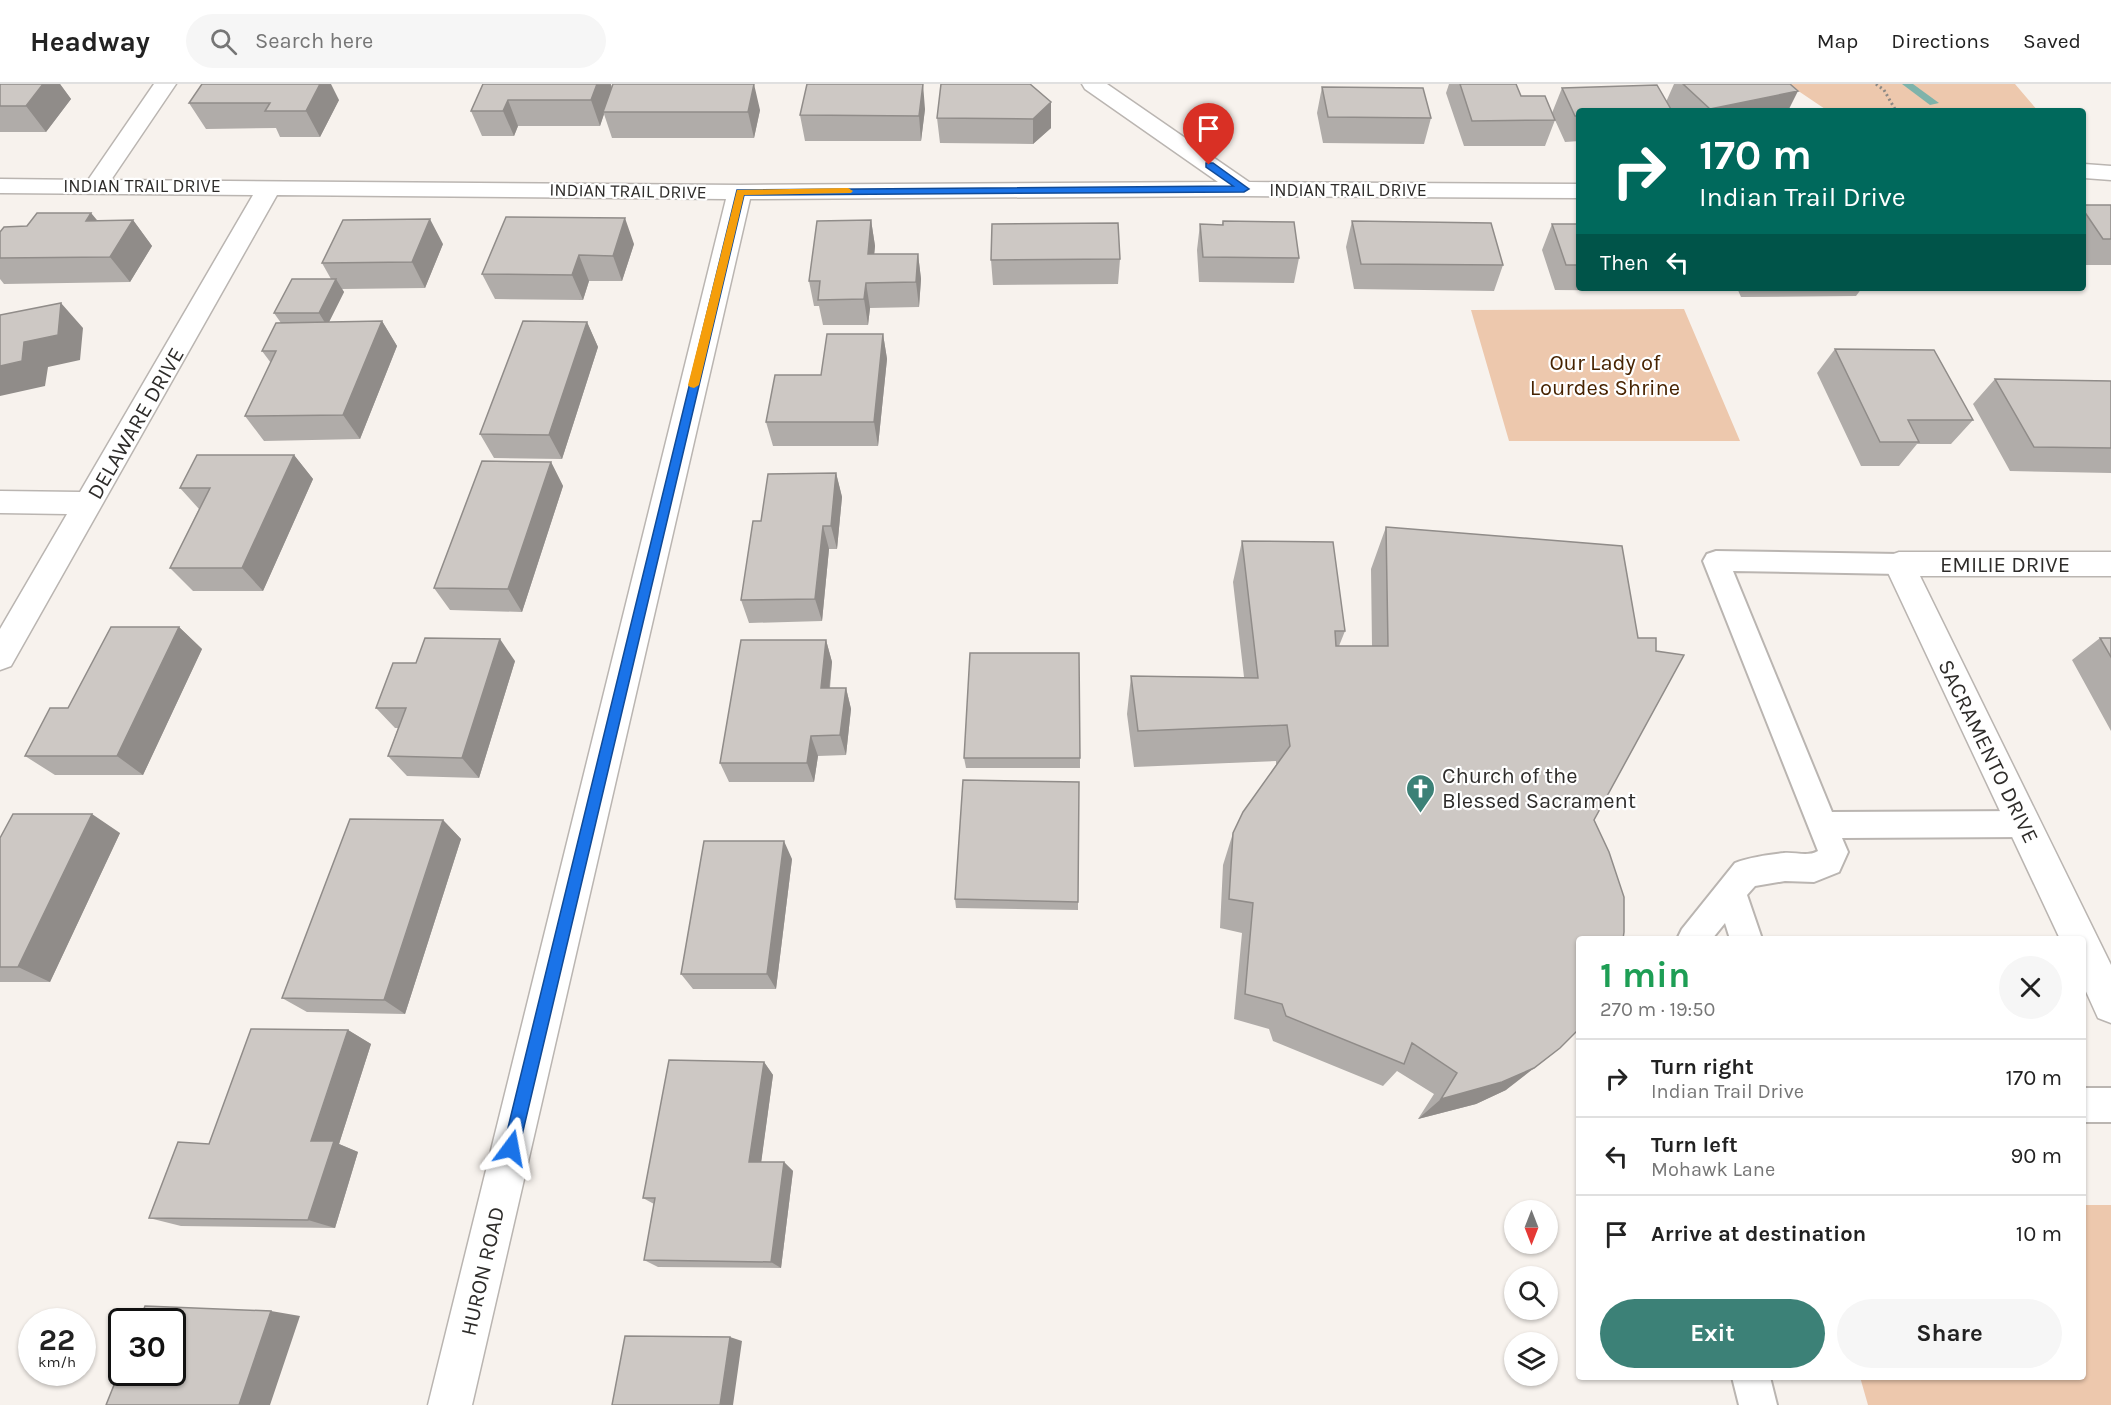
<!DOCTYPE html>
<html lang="en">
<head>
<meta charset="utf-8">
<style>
  :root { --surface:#fff; --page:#f6f6f6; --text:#222; --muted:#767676; --line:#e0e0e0; --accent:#3c8177 }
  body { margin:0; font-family:Karla,sans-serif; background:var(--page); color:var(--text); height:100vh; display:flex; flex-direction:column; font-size:22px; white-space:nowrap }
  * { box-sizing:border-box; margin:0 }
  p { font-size:20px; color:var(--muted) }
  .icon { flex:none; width:33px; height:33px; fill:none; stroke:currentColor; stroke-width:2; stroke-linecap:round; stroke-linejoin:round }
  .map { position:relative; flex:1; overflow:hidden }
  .sheet { position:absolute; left:1576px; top:852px; width:510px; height:444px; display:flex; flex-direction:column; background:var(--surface); border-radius:6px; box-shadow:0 2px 4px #0004 }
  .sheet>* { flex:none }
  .hud { position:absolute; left:1576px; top:24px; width:510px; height:183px; border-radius:6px; box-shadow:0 2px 4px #0004; background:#00695c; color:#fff; overflow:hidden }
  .needle { width:39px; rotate:180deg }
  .controls { position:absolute; left:1504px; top:1116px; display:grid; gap:12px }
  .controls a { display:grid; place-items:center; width:54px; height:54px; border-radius:50%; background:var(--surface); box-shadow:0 2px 4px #0004; font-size:30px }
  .speed { position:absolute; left:18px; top:1224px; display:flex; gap:12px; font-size:30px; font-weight:700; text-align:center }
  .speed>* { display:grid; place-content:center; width:78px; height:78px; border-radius:50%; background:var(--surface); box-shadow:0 2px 4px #0004; line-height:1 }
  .speed small { font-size:15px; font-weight:400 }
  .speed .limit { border:3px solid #111; border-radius:9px; background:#fff; color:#111 }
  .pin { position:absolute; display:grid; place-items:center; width:51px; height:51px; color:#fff; margin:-62px -26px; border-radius:50% 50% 50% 0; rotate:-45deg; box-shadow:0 0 6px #0007 }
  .pin .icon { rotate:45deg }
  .me { position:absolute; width:66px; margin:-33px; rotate:13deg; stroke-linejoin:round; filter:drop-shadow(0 0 4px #0008) }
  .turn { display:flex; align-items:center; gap:21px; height:126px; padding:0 24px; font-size:27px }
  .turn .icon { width:78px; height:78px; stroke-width:2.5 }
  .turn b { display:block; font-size:42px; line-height:51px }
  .then { display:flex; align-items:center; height:57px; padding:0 24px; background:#0003; gap:12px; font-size:22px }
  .round { display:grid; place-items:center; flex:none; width:63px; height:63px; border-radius:32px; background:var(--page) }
  .overview { display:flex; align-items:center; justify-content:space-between; height:102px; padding:0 24px }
  h1 { font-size:36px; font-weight:700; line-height:45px; color:#1e9e55 }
  .action { display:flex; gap:12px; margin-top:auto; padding:12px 24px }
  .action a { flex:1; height:69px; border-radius:36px; background:var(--accent); color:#fff; font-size:24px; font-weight:700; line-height:69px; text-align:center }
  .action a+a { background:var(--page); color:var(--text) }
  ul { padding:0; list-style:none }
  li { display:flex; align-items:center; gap:18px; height:78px; padding:0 24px; border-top:2px solid var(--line) }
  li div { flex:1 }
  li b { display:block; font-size:22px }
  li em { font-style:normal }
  header { display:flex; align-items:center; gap:36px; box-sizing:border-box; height:84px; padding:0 30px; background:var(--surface); border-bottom:2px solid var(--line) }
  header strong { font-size:28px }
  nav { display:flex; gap:33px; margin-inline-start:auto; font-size:21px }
  .search { width:420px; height:54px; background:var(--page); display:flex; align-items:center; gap:15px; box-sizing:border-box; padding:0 21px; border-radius:33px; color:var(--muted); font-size:22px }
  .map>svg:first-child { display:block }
  .green { fill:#edc8ad }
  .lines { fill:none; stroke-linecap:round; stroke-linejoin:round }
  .stream { fill:#7eb3aa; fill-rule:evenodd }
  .lane-casing { stroke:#bab5b1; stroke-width:4 }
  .street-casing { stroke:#bab5b1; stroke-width:3 }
  .path { stroke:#8b8884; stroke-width:3; stroke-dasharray:2 3; stroke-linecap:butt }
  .lane { fill:#fff; fill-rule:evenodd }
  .street { fill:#fff; fill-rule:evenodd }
  .wall { fill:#b0aca9 }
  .shaded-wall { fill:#908c89 }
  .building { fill:#cdc8c4; stroke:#908c89; stroke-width:1.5 }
  .route { fill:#1a73e8; stroke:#114b97; stroke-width:1.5 }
  .slow { fill:#f59e0b }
  .labels { text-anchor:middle; stroke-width:4.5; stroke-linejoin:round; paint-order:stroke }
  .far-street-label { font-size:18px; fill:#2e2c2a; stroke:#fff }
  .park-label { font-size:22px; fill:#472301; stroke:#fff }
  .street-label { font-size:22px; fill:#2e2c2a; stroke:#fff }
  .poi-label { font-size:22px; fill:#2e2c2a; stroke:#fff; text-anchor:start }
</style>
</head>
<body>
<header>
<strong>Headway</strong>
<div class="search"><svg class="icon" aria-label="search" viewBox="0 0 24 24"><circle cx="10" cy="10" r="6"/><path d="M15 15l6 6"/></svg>Search here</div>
<nav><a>Map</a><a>Directions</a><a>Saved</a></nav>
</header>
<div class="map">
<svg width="2111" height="1321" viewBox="0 0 2111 1321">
  <rect width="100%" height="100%" fill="#f7f2ed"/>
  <path class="green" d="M1788 0H2015L2038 27H1828Z
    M1684 225 1740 357H1509L1471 226Z
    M2084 1121H2111V1321H1868L1860 1293H2084Z"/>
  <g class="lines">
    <path class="stream" d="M1902 0H1913L1939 19 1930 21Z"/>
    <defs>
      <path id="lane" d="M1716 467 1899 470 1908 473 1912 480 1908 487 1899 490 1733 487 1832 728 2024 727 2034 731 2039 740 2034 749 2024 753 1842 754 1848 768 1839 788 1814 798 1785 797 1755 802 1747 811 1762 855H1730L1725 839 1712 855H1677L1682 845 1735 779C1750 773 1768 771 1784 769 1795 768 1808 773 1818 767L1703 477 1707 470Z
        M2084 1004H2111V1038H2084Z
        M1732 1293H1770L1777 1321H1739Z"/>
      <path id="street" d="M154 0H176L111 96 740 101 1218 98 1085 5 1082 0H1107L1249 98 1580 100V114L1244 112 750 115 472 1321H428L726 115 277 111 11 582 0 586V545L67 430 0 429V407L80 408 253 111 0 109V95L88 96Z
        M2084 80 2111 82V96L2084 94Z
        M1899 468H2111V492H1920L2111 881V939L2098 934 2084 903V855H2060L1884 480 1888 472Z"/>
    </defs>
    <use href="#lane" class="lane-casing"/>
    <use href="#street" class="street-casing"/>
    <path class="path" d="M1876 0 1884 6 1896 27"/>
    <use href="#lane" class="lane"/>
    <use href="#street" class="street"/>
  </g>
  <path class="wall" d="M0 0H60L71 15 46 48H0Z
    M483 0 612 3 760 26 754 54H612L604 30 600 42H518L514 52H482L471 27Z
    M1449 0H1516L1521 12 1552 29 1562 4 1666 18 1674 0H1790L1788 27H1673L1670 25 1580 27V57L1565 58 1555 36 1545 62H1464L1446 9Z
    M1322 3 1431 34 1424 60 1323 59 1317 29Z
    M339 16 320 53H280L276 44 206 45 189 19Z
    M1051 18V44L1033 60 940 59 937 34Z
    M925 25 921 57H805L800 31Z
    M2084 121H2111V181H2084Z
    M91 129 97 136H133L152 162 130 198 4 200 0 195V148Z
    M871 136 875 162 874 170H918L921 195 919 223 870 224 868 241H823L819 222H814L809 197Z
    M1223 137 1299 174 1294 199 1199 198 1197 166 1200 140 1222 141Z
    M1352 137 1503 181 1494 207 1354 205 1346 163Z
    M1552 140H1580V204H1665L1663 207 1555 206 1542 166Z
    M443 160 425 204 342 205 344 208 329 238 382 237 397 262 360 355 264 357 245 332 271 279 262 267 281 239 274 229 331 195 322 179Z
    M634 160 622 197H589L583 216 495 215 482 190Z
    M1120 175 1118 200 993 201 991 176Z
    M1737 204H1862L1856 212 1741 213Z
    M587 238 598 263 562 375 494 374 480 350Z
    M883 250 887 275 878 362H773L766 338 821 291Z
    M1835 265 1973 336 1951 360H1917L1899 382H1861L1817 289Z
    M1995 295 2111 297V389L2010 387 1973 320Z
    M294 371 313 395 263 507H193L170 484 199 425 180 404Z
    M551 378 563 402 522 528 450 526 434 504Z
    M836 389 842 413 837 465H829L822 537 749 539 741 516 761 437Z
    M1386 443 1594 736 1506 1006 1476 1020 1418 1035 1434 1010 1397 987 1383 1002 1273 957 1269 945 1234 935 1242 849 1220 844 1223 781 1233 749 1276 681V677L1134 683 1127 630 1131 592 1244 593 1233 498 1242 457 1345 547 1339 562H1372L1371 485Z
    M179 543 202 565 143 691H55L25 672 68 624Z
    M2100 554H2111V647L2072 576Z
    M826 556 832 578 830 604H846L851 625 846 671 818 672 814 698H729L720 679Z
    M515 577 479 694 407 692 388 672 398 644H395L376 624 416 579Z
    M964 674H1080V684H966Z
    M443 736 461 755 405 930 307 928 282 914Z
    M120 749 50 898H0V754Z
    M792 775 776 905H693L681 890Z
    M955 815 1078 818V826L956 824Z
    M348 946 371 960 339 1060 358 1068 335 1144 181 1142 149 1134 209 1060Z
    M764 978 773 991 761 1078H784L793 1087 781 1184 658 1183 644 1176 654 1120 643 1114Z"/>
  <path class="shaded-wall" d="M43 0H60L71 15 46 48 26 22Z
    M320 0H331L339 16 320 53 306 27Z
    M597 0H611L612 5 603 28 604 30 600 42 591 16Z
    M754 0 760 26 754 54 748 28Z
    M923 0 925 25 921 57 919 32Z
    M1798 7 1788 27H1709L1710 25Z
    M508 16 518 42 514 52 503 27Z
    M1051 18V44L1033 60V35Z
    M91 129 111 154 86 137Z
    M625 134 634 160 622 197 613 172Z
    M430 135 443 160 425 204 412 178Z
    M133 136 152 162 130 198 110 173Z
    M871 136 875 162 872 195 868 170Z
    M918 170 921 195 919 223 916 198Z
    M579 171 589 197 583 216 572 191Z
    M336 195 344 208 327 242 319 229Z
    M866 199 870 224 868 241 864 215Z
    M61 219 83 244 80 276 48 283 45 302 0 312V282Z
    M382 237 397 262 360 355 343 331Z
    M587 238 598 263 562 375 549 351Z
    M883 250 887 275 878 362 874 338Z
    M294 371 313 395 263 507 242 484Z
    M551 378 563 402 522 528 508 505Z
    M836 389 842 413 837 465 831 442Z
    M823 442 829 465 822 537 815 515Z
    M179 543 202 565 143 691 117 672Z
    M500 555 515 577 479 694 462 674Z
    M826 556 832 578 827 625 821 604Z
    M846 604 851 625 846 671 840 651Z
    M811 652 818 672 814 698 807 679Z
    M92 730 120 749 50 898 18 883Z
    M443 736 461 755 405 930 384 916Z
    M784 757 792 775 776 905 767 890Z
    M348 946 371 960 339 1060 358 1068 335 1144 308 1136 311 1057Z
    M1560 964 1506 1006 1476 1020 1418 1035 1441 1015Z
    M764 978 773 991 760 1087 749 1078Z
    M784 1078 793 1087 781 1184 771 1178Z
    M271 1227 300 1232 270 1321H239Z
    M730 1253 742 1257 733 1321H720Z"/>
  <path class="building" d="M0 0H43L26 22H0Z
    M202 0H320L306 27H265L270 19H189Z
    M483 0H597L591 16H508L503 27H471Z
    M613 0H754L748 28H603Z
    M807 0H923L919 32 800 31Z
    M941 0H1030L1051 18 1033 35 937 34Z
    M1460 0H1516L1521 12H1545L1555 36 1472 37Z
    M1683 0H1790L1798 7 1710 25Z
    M1657 1 1672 27H1580V32H1575L1562 4Z
    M1322 3 1423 4 1431 34 1328 33Z
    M2084 121H2111V155H2103L2084 127Z
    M37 129H91L86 137 133 136 110 173 0 174V148L4 143 27 142Z
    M506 133 625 134 613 172 579 171 572 191 482 190Z
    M430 135 412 178 322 179 343 136Z
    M871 136 868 170H918L916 198 866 199 864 215 818 216 820 197H809L817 137Z
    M1223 137 1294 138 1299 174 1203 173 1200 140 1223 141Z
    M1352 137 1491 139 1503 181 1361 180Z
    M1118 139 1120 175 991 176 992 140Z
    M1552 140H1580V181H1566Z
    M292 195H336L319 229H274Z
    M61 219 58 251 24 258 22 277 0 282V231Z
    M382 237 343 331 245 332 276 267H262L276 239Z
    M523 237 587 238 549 351 480 350Z
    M827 250H883L874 338H766L775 291H821Z
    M1835 265 1934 266 1973 336H1908L1919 358H1880Z
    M1995 295 2111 297V364L2034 363Z
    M197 371H294L242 484H170L210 404H180Z
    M482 377 551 378 508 505 434 504Z
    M836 389 831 442H823L815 515 741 516 753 437H761L768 390Z
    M1386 443 1622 462 1638 554H1656V567L1684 571 1594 736 1609 768 1624 813V848L1623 855H1580V944L1560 964 1534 984 1502 998 1441 1015 1457 989 1412 959 1404 980 1286 932 1282 920 1245 910 1253 819 1229 815 1233 749 1243 728 1290 662 1287 641 1138 647 1131 592 1258 594 1242 457 1333 458 1345 547H1335L1336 562H1388Z
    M111 543H179L117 672H25L50 624H68Z
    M425 554 500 555 462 674 388 672 406 624H376L393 579H416Z
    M2100 554H2111V573Z
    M741 556H826L821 604H846L840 651 811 652 807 679H720Z
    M970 569H1079L1080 674H964Z
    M963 696 1079 698 1078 818 955 815Z
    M13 730H92L18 883H0V754Z
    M350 735 443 736 384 916 282 914Z
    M704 757H784L767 890H681Z
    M251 945 348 946 311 1057H334L308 1136 149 1134 178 1058 209 1060Z
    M669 976 764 978 749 1078H784L771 1178 644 1176 655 1114H643Z
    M145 1222 271 1227 239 1321H106L122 1281V1288H172V1238H139Z
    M625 1252 730 1253 720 1321H612Z"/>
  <path class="route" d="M1206 79H1213L1249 105 1244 108 744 111 519 1064 517 1070 511 1073 505 1070 503 1064 737 106 1233 102 1206 83Z"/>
  <path class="slow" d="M848 104 853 107 851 109 744 111 699 301 694 304 690 303 688 301 737 106Z"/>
  <defs>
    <symbol id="church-pin" viewBox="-11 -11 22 30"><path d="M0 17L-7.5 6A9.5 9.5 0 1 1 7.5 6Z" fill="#3c8177" stroke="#fff"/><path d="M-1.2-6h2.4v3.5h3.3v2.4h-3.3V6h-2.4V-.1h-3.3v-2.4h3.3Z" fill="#fff"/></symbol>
  </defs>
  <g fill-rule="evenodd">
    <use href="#church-pin" x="1404" y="688" width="33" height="45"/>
  </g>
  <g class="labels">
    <g class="far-street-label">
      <text x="142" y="108">INDIAN TRAIL DRIVE</text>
      <text x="1348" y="112">INDIAN TRAIL DRIVE</text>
      <text transform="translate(628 107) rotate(1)" y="6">INDIAN TRAIL DRIVE</text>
    </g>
    <g class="park-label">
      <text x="1605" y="286">Our Lady of<tspan x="1605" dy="25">Lourdes Shrine</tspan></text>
    </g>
    <g class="street-label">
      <text transform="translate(135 339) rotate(-60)" y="8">DELAWARE DRIVE</text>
      <text x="2005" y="488">EMILIE DRIVE</text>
      <text transform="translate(1989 667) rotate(64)" y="8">SACRAMENTO DRIVE</text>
      <text transform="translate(482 1187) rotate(-77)" y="8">HURON ROAD</text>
    </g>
    <g class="poi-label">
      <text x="1442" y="699">Church of the<tspan x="1442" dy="25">Blessed Sacrament</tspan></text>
    </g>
  </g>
</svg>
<div class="controls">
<a><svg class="needle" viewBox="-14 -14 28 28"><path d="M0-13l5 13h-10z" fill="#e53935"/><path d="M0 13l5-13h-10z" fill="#767676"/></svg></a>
<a><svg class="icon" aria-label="search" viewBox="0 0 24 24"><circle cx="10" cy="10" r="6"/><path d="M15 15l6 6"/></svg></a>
<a><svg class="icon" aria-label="layers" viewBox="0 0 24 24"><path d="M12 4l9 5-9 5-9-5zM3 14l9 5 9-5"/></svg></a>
</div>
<div class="speed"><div>22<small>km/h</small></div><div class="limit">30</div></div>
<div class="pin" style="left:1209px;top:81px;background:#d93025"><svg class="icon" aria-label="arrive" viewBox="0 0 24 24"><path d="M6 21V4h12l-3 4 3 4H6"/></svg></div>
<svg class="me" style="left:511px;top:1064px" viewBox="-20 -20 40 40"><path d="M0-17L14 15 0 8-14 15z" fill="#1a73e8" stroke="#fff" stroke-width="4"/></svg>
<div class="hud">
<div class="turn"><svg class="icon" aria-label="right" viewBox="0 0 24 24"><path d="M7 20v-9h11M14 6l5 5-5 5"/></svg><div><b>170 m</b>Indian Trail Drive</div></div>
<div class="then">Then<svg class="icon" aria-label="left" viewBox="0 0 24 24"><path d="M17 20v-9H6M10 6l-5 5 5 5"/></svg></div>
</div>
<section class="sheet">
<div class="overview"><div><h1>1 min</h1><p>270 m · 19:50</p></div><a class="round"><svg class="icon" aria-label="close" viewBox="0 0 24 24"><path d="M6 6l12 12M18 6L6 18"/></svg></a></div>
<ul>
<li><svg class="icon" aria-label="right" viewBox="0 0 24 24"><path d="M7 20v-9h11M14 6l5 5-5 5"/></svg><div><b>Turn right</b><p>Indian Trail Drive</p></div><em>170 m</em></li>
<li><svg class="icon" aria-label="left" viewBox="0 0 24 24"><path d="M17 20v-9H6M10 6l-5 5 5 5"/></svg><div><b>Turn left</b><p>Mohawk Lane</p></div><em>90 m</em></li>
<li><svg class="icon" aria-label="arrive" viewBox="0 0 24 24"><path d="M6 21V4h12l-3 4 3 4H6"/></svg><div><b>Arrive at destination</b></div><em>10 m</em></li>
</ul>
<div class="action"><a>Exit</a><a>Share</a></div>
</section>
</div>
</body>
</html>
